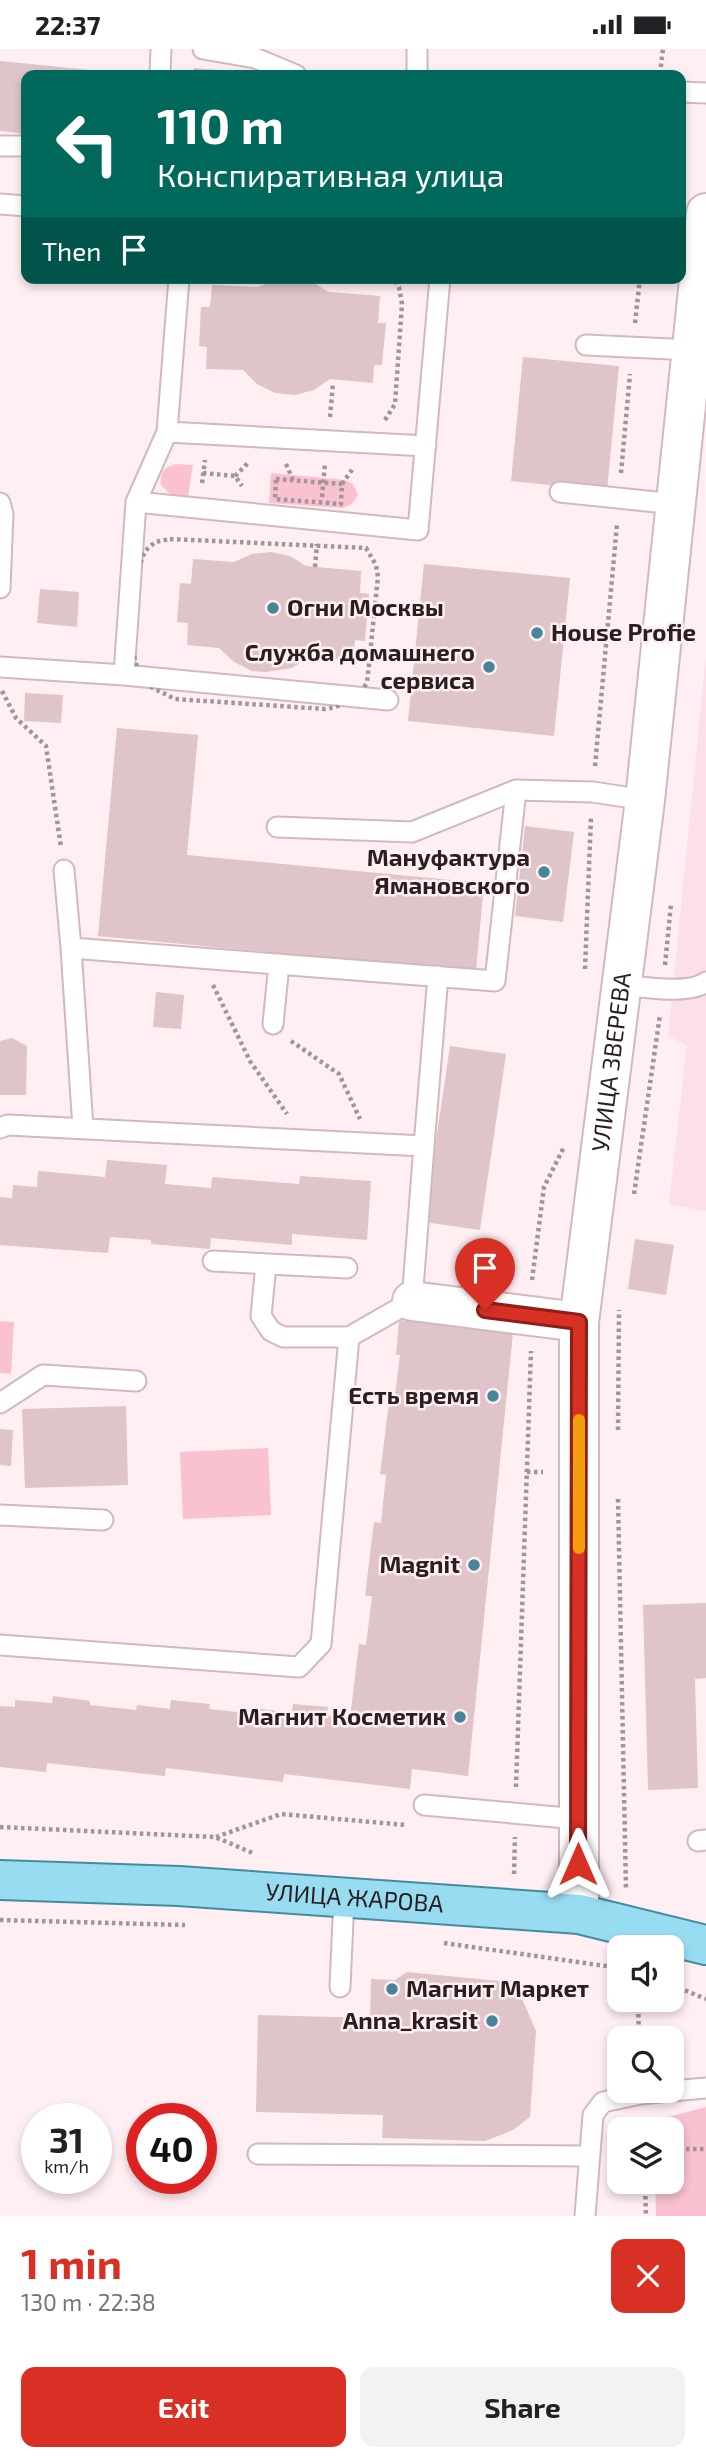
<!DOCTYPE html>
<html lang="en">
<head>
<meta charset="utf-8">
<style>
  :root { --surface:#fff; --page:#f2f2f2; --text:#202124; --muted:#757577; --accent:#d93025 }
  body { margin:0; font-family:"Exo 2",sans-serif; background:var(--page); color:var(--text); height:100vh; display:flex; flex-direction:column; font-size:26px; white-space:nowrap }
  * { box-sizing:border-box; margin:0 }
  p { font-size:23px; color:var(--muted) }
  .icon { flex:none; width:38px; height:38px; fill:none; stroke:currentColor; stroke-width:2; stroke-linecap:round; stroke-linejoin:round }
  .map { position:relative; height:2167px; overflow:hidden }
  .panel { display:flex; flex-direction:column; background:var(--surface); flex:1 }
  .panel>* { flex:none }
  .banner { position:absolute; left:21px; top:21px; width:665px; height:214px; border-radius:14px; box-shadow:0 4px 10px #0003; background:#00695c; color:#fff; overflow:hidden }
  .fabs { position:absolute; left:607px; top:1886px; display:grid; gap:14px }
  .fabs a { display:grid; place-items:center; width:77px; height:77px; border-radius:14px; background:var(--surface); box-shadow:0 4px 10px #0003; font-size:35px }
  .speed { position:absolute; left:21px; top:2054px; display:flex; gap:14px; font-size:35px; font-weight:700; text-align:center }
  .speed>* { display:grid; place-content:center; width:91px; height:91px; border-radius:50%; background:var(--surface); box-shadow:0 4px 10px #0003; line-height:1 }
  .speed small { font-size:18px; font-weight:400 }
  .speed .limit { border:10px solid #d22; background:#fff; color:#111 }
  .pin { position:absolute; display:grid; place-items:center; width:60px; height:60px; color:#fff; margin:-72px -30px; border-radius:50% 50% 50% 0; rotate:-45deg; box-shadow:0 0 7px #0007 }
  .pin .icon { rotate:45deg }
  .me { position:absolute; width:77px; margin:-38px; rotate:0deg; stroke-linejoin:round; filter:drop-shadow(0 0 5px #0008) }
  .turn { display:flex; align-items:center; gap:24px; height:147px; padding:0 21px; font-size:32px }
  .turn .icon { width:91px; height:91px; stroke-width:2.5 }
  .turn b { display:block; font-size:49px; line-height:60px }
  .then { display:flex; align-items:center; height:66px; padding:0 21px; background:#0003; gap:14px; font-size:26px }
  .round { display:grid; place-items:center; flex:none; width:74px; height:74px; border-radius:14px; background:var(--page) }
  .summary { display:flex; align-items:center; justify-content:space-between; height:119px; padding:0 21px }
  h1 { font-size:42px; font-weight:700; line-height:52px; color:var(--accent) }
  .button { display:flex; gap:14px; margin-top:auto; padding:14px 21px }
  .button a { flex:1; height:80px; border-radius:14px; background:var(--accent); color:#fff; font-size:28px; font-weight:700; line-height:80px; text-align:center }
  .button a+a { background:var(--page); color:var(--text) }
  .status { display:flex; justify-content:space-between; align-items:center; height:49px; padding:0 35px; background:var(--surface); direction:ltr }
  .status svg { height:19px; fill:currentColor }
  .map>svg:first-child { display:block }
  .built { fill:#fcdfe7 }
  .green { fill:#fac1d1 }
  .building { fill:#dfc4ca }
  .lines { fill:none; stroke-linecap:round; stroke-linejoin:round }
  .service-casing { stroke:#d3b8bf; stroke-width:23 }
  .minor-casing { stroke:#d3b8bf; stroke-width:42 }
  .tertiary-casing { stroke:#d3b8bf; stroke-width:42 }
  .primary-casing { stroke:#448ba2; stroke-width:42 }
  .path { stroke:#a29498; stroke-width:4.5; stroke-dasharray:3.5 3.5; stroke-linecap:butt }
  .service { stroke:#fff; stroke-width:19 }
  .minor { stroke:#fff; stroke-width:38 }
  .tertiary { stroke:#fff; stroke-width:38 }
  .primary { stroke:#98dcf1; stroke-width:38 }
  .route-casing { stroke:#8d1f18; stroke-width:18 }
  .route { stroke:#d93025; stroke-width:12 }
  .slow { stroke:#f59e0b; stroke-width:12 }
  .poi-dot { fill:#46859a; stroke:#ffeef2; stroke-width:2.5 }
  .labels { text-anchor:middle; stroke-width:5; stroke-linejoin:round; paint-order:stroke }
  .poi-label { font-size:24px; font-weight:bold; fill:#291f21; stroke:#ffeef2; text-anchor:end }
  .street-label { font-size:24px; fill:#291f21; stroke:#ffeef2 }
</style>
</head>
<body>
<div class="status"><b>22:37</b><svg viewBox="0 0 49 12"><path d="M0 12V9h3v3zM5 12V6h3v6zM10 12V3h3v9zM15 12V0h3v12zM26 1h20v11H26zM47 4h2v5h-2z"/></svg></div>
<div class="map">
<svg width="706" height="2167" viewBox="0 0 706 2167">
  <rect width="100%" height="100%" fill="#ffeef2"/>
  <path class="built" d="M706 606V1162L669 1155 687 996 668 987Z"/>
  <path class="green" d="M177 415 193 416 188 447 171 446 161 436C159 424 165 417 177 415Z
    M271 424 345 431 353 435 358 446 352 455 343 459 269 454Z
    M0 1272 14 1273 11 1325 0 1324Z
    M268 1399 271 1466 183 1470 180 1403Z
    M706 2058V2167H656L655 2133H672V2081H653V2072Z"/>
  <path class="building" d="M0 12 121 24V26H26V85L0 82Z
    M194 19 255 24 254 26H193Z
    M296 229 312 233 329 243 380 247 378 274H386L382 316H374L373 334 330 330 314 341 295 346 275 344 257 335 243 321 206 320 207 298 199 297 201 258H210L212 236 258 238 275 231Z
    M523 308 619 317 607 442 511 432Z
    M271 503 290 507 306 517 361 522 360 544 369 545 365 592 355 591 353 611 309 608 292 619 266 623 252 622 234 613 219 599 187 596 188 574 177 573 180 534 191 535 193 510 234 513 252 505Z
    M424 515 570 529 554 687 408 672Z
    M40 540 79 543 77 578 37 574Z
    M25 644 63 646 61 674 24 672Z
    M117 679 198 686 187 806 484 834 476 923 98 887Z
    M525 777 574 783 563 873 515 867Z
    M156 943 184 946 181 980 153 978Z
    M12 989 27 997 26 1046H0V992Z
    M450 997 506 1005 480 1181 424 1173Z
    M107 1111 167 1116 165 1135 211 1139 212 1128 299 1135 300 1127 371 1132 367 1191 292 1185V1196L211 1189 210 1200 151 1195V1191L110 1188 108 1204 0 1196V1148L12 1149 13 1136 37 1138 38 1122 105 1128Z
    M635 1190 674 1196 666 1246 628 1240Z
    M399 1271 513 1284 468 1727 412 1720 410 1740 284 1725 283 1733 166 1719 165 1727 47 1714 46 1723 0 1718V1657L15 1658V1651L52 1654 53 1647 90 1652V1656L136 1661 137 1656 170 1660 171 1651 210 1655 209 1660 255 1665V1659L292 1664 293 1655 328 1658 327 1666 350 1669 359 1595 366 1596 372 1547H365L374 1473 381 1474 386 1426 380 1425 389 1354H394L400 1306H396Z
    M126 1357 128 1436 25 1439 22 1360Z
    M0 1380 13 1381 11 1417 0 1416Z
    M706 1554V1629L695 1630 698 1739 648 1741 643 1556Z
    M407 1923 499 1932 520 1945 536 1982 530 2068 513 2081 485 2092 382 2089 383 2066 256 2063 258 1966 370 1969 371 1930 395 1931Z"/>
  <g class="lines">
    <defs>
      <path id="service" d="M203 0 255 9 296 26
        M160 26 161 0
        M417 26V0
        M681 43 706 44
        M0 97H26
        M0 155 26 157
        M179 229 167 383 136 453 124 626 388 651
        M586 296 692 301
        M167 383 426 397
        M560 443 675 455
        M136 453 418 481 440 229
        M0 454 3 465 0 539
        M0 618 124 626
        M277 778 412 783 516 741
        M64 821 71 899 495 932 516 741 593 743 645 751
        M71 899 83 1079
        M621 936C643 938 689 946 706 933
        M273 975 279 915
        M0 1079 8 1076 424 1097 412 1252 349 1288 321 1595 299 1618 0 1596
        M424 1097 438 927
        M213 1212 347 1219
        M266 1215 261 1267 271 1282 283 1288H349
        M0 1354 43 1326 136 1332
        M0 1466 103 1471
        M424 1756 578 1770
        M698 1792 706 1791
        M340 1938 344 1849
        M672 2042 706 2039
        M258 2105 589 2107
        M585 2167 593 2066 603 2053 641 2045 670 2042"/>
      <path id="minor" d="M412 1252 579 1273"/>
      <g id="tertiary">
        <path id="s1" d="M579 1865V1273L645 751 706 164"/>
      </g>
      <g id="primary">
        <path id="s2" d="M0 1831 179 1837 579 1865 706 1896"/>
      </g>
    </defs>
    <use href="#service" class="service-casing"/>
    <use href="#minor" class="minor-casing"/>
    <use href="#tertiary" class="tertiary-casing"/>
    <use href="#primary" class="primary-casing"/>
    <path class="path" d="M660 25 663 0
      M635 274 640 229
      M330 368 333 334
      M385 371 395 355 402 255 399 238 393 229
      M286 415 293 431
      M203 424 235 427 242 437
      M621 424 630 325
      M235 427 249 413
      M276 430 342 435 341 455 275 450Z
      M202 434 205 411
      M342 435 354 418
      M322 448 325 415
      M170 490 366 499 376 516 378 528 367 634C355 650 345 657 325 660L175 650 151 638 138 622 132 599 138 520 145 502 155 493Z
      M315 518 317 495
      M2 642 16 669 46 697 61 798
      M595 717 617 475
      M665 916 671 855
      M585 920 591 767
      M213 936 250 1012 287 1065
      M291 992 339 1025 360 1070
      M634 1145 660 966
      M532 1231 544 1138 564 1098
      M618 1381 619 1261
      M527 1423H543
      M618 1450 626 1840
      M516 1738 531 1302
      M0 1778 215 1788 255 1805
      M216 1788 281 1765 406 1776
      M514 1825 515 1788
      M0 1871 185 1876
      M444 1894 620 1919
      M672 1936 706 1950
      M638 1951 639 1990
      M642 2071 643 2081
      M672 2100H706
      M645 2133 646 2167"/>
    <use href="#service" class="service"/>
    <use href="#minor" class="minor"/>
    <use href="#tertiary" class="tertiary"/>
    <use href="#primary" class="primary"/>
  </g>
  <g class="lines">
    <defs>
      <path id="route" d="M485 1261 579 1273 578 1815"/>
    </defs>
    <use href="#route" class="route-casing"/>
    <use href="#route" class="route"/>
    <path class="slow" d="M579 1499V1371"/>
  </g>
  <g class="poi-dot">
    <circle cx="273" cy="559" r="7"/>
    <circle cx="537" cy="584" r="7"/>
    <circle cx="489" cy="618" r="7"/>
    <circle cx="544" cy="823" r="7"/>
    <circle cx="493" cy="1347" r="7"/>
    <circle cx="474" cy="1516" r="7"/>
    <circle cx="460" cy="1668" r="7"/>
    <circle cx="392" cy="1940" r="7"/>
    <circle cx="492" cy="1972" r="7"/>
  </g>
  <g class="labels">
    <g class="poi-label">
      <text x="287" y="567" text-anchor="start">Огни Москвы</text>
      <text x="551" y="592" text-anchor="start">House Profie</text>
      <text x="475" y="612">Служба домашнего<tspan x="475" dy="28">сервиса</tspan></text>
      <text x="530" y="817">Мануфактура<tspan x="530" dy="28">Ямановского</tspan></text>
      <text x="479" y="1355">Есть время</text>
      <text x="460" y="1524">Magnit</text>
      <text x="446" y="1676">Магнит Косметик</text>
      <text x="406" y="1948" text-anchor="start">Магнит Маркет</text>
      <text x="478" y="1980">Anna_krasit</text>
    </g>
    <g class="street-label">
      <text dy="8" stroke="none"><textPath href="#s1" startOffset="854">УЛИЦА ЗВЕРЕВА</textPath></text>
      <text dy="8" stroke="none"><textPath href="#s2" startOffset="355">УЛИЦА ЖАРОВА</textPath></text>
    </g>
  </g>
</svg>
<div class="fabs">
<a><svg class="icon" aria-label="sound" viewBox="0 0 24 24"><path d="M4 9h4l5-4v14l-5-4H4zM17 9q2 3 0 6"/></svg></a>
<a><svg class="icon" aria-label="search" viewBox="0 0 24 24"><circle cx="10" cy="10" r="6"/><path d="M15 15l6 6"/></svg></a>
<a><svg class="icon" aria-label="layers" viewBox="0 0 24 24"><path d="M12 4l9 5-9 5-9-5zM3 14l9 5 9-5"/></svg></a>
</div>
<div class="speed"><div>31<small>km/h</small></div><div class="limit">40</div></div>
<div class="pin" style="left:485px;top:1261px;background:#d93025"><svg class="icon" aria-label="arrive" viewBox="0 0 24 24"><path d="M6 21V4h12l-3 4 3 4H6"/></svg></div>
<svg class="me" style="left:578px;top:1815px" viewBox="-20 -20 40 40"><path d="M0-17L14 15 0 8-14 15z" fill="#d93025" stroke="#fff" stroke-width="4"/></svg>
<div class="banner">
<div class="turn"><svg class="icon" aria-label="left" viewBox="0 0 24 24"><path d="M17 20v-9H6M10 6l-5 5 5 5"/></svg><div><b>110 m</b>Конспиративная улица</div></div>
<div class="then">Then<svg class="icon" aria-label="arrive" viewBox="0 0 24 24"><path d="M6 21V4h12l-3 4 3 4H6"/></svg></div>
</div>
</div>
<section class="panel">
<div class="summary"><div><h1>1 min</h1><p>130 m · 22:38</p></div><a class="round" style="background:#d93025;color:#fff"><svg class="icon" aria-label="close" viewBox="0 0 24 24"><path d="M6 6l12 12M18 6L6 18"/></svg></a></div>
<div class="button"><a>Exit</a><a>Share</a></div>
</section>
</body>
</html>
